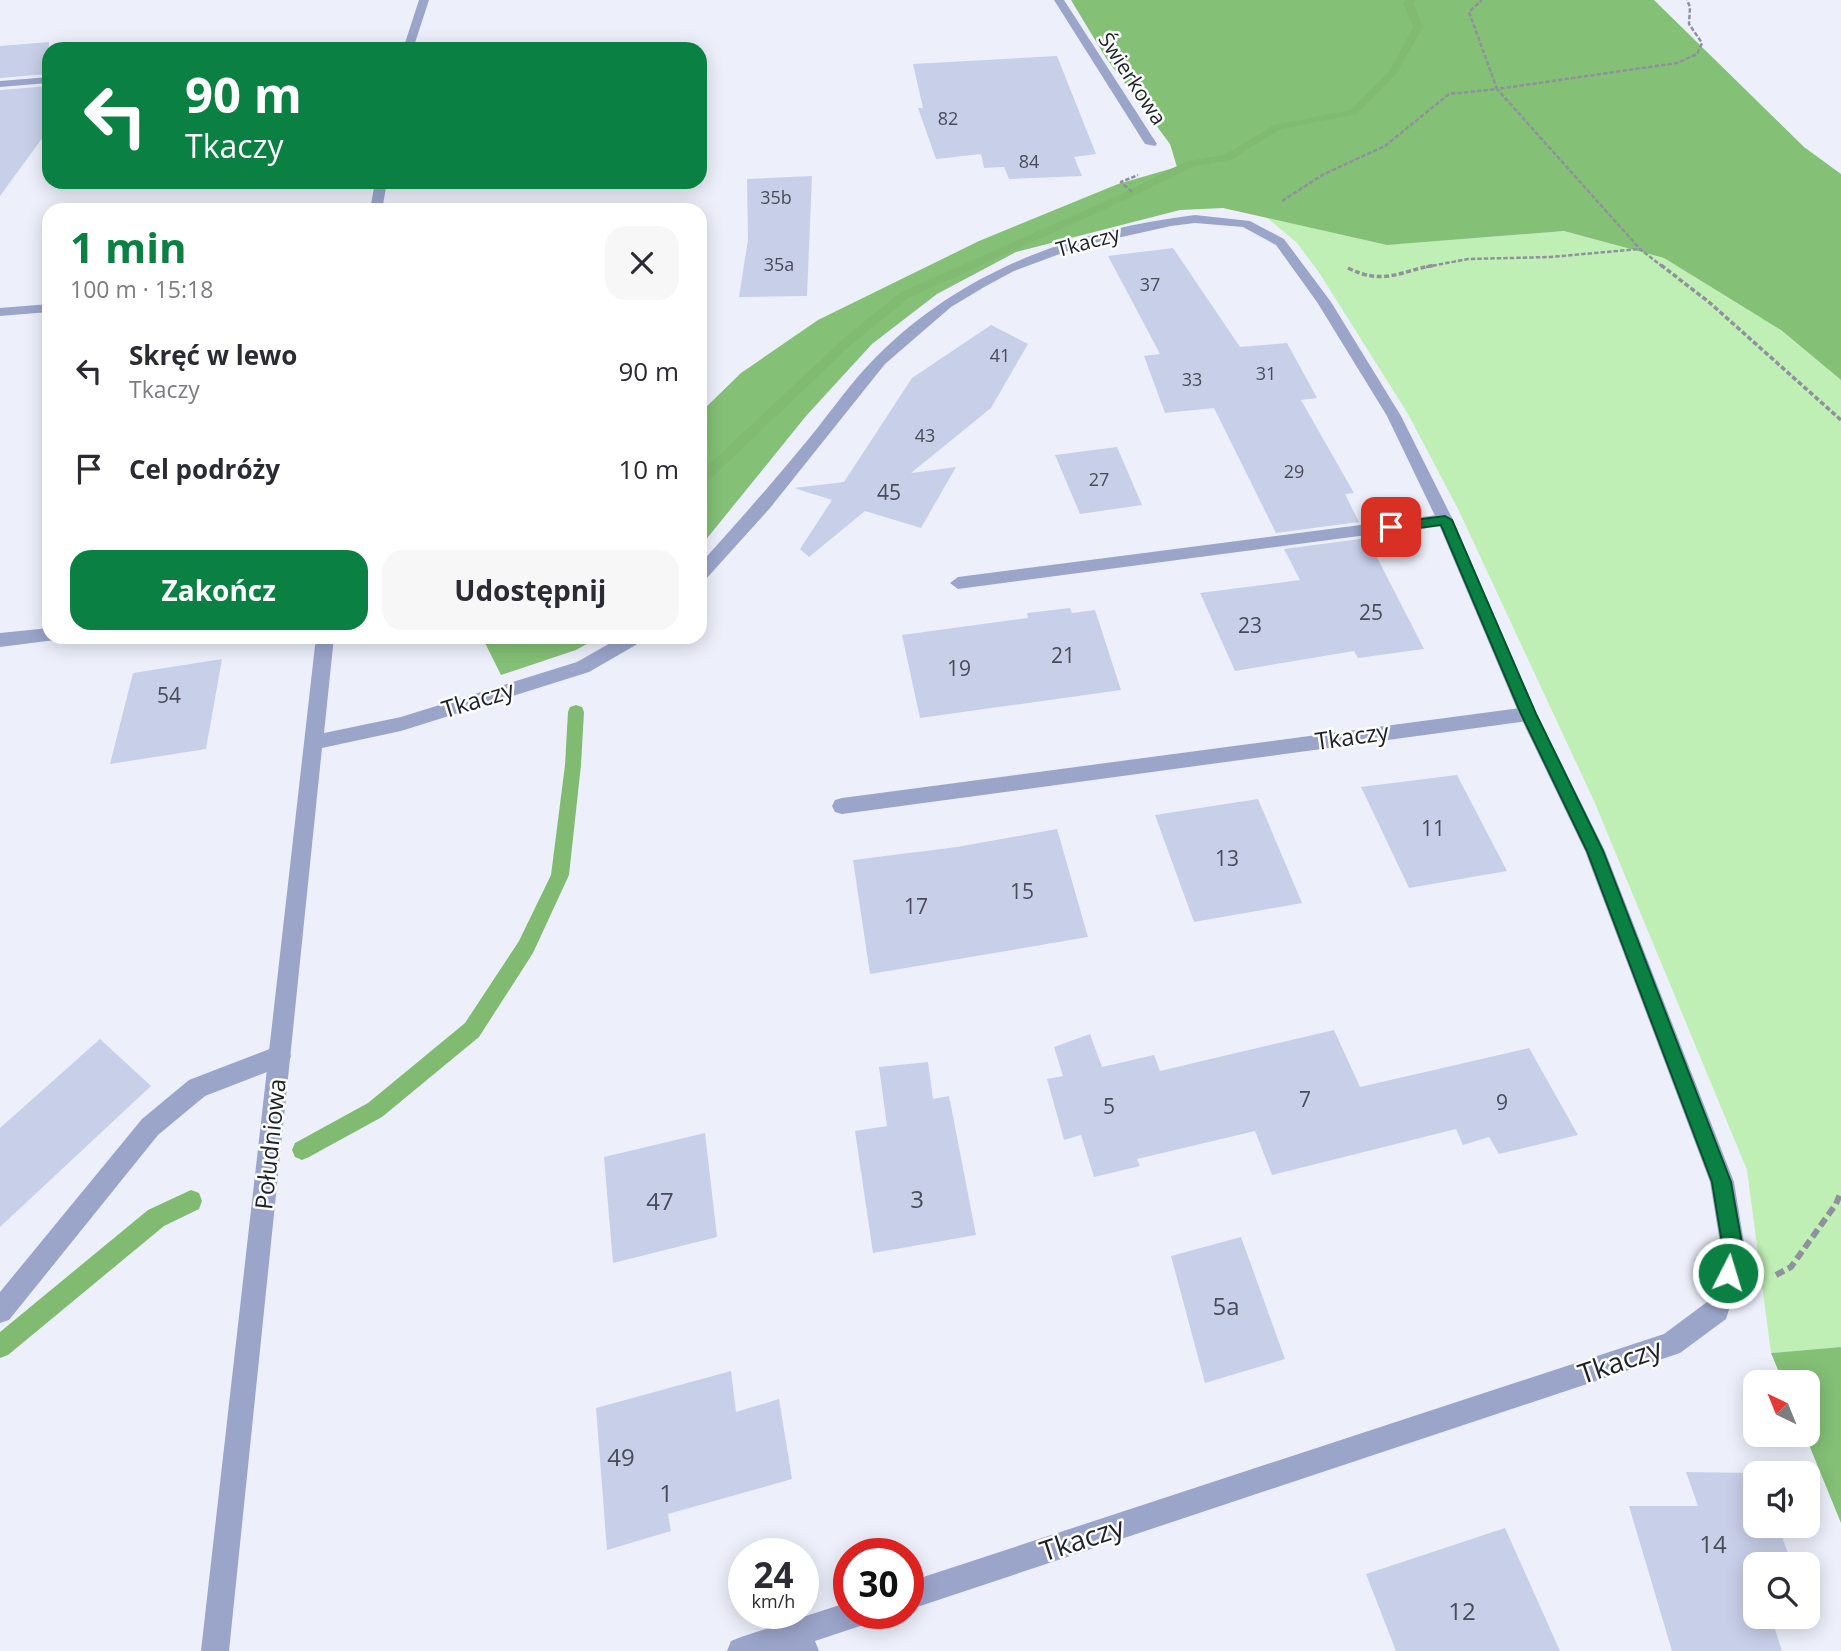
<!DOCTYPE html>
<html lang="pl">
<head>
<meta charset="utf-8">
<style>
  :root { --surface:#fff; --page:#f7f7f7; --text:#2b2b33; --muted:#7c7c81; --accent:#0b8043 }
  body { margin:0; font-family:"Open Sans",sans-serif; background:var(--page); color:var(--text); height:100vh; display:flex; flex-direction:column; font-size:26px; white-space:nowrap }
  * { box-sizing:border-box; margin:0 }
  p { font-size:23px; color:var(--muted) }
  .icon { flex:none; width:38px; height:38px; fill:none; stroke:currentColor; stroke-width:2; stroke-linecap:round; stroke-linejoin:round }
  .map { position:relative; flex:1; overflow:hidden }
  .details { position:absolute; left:42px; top:203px; width:665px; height:441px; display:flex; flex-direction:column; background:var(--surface); border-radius:21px; box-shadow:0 4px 18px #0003 }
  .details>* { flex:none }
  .top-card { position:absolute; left:42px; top:42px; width:665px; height:147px; border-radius:21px; box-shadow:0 4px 18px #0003; background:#0b8043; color:#fff; overflow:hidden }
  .needle { width:46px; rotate:317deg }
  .fabs { position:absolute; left:1743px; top:1370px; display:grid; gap:14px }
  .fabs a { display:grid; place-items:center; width:77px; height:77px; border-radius:14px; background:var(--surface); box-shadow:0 4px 18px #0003; font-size:35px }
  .speed { position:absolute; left:728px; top:1538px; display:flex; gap:14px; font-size:35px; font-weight:700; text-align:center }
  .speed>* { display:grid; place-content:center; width:91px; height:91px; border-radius:50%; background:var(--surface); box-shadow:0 4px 18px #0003; line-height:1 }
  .speed small { font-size:18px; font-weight:400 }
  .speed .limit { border:10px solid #d22; background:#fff; color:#111 }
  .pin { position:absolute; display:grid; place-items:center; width:60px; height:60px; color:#fff; margin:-30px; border-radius:14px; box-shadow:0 4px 10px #0006 }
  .me { position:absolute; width:77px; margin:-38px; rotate:5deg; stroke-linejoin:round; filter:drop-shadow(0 0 5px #0008) }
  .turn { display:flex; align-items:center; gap:24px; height:147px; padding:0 28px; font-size:32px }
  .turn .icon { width:91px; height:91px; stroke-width:2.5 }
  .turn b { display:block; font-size:49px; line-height:60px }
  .round { display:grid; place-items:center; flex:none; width:74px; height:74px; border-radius:21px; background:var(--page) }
  .headline { display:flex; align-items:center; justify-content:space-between; height:119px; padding:0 28px }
  h1 { font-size:42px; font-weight:700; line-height:52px; color:var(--accent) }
  .cta { display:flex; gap:14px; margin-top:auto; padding:14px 28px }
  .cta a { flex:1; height:80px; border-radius:21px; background:var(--accent); color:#fff; font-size:28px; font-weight:700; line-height:80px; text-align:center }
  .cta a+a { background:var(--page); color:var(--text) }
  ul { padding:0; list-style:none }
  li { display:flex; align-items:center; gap:21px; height:98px; padding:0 28px }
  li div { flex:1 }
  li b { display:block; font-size:26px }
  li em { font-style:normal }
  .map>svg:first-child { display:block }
  .green { fill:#c0efb5 }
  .forest { fill:#84c076 }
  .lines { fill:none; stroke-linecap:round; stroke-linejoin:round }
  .stream { fill:#80bb71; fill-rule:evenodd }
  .building { fill:#c8cfe9 }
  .path-far2 { stroke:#8f929c; stroke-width:2.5; stroke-dasharray:4.5 2; stroke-linecap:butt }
  .path-far1 { stroke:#8f929c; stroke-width:3.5; stroke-dasharray:5 2.5; stroke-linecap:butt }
  .path { stroke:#8f929c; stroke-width:6; stroke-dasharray:9 4.5; stroke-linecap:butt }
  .service { fill:#9ba5ca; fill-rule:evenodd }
  .minor { fill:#9ba5ca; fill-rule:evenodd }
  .route { fill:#0b8043; stroke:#07532c; stroke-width:2 }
  .labels { text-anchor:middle; stroke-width:5; stroke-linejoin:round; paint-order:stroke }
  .far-number-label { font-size:18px; fill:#484c5a }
  .far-street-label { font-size:21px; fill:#1e212a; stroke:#fdfdfd }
  .number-label { font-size:21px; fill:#484c5a }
  .street-label { font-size:24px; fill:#1e212a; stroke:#fdfdfd }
  .near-number-label { font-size:24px; fill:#484c5a }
  .near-street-label { font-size:28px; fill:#1e212a; stroke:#fdfdfd }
</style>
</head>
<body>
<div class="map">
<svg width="1841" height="1651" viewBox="0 0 1841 1651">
  <rect width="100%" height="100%" fill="#edf0fb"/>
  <path class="green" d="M1266 217 1387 245 1564 231 1664 258 1781 330 1841 380V1347L1771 1353 1747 1170 1594 801 1459 511 1408 414 1320 274 1297 243Z"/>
  <path class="forest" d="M1071 0H1654L1804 147 1841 174V380L1781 330 1664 258 1564 231 1387 245 1223 208 1180 210 1016 252 937 294 872 344 806 416 700 547V413L741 373 818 320 979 241 1118 184 1177 167 1170 144 1106 58Z
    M482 637H599L576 650 501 675Z
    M1841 1347V1523L1805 1435H1808V1382H1783L1771 1353Z"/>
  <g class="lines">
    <path class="stream" d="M1405 0H1415L1413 3 1423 27 1397 73 1357 114 1281 129 1231 160 1194 166 1123 201 909 298 852 344 705 484 700 486V473L844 338 901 292 1115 197 1187 161 1224 155 1274 125 1350 110 1390 70 1413 27 1403 3Z
      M576 705 582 707 584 712 581 765 569 875 533 953 479 1037 382 1117 309 1157 302 1160 295 1157 292 1150 295 1143 368 1103 465 1023 519 941 551 875 565 765 568 712 570 707Z
      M191 1190 199 1193 202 1201 199 1209 164 1226 8 1355 0 1358V1332L148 1210Z"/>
  </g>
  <path class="building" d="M49 42V74L0 78V46Z
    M1057 56 1096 154 1074 157 1082 176 1009 179 1004 167 984 168 981 154 936 159 918 108H923L913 64Z
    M49 86V129L0 196V90Z
    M812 176 807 296 739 297 748 239 747 179Z
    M1173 248 1240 347 1287 343 1317 398 1301 400 1354 493 1345 494 1359 522 1276 533 1214 408 1165 413 1144 356 1160 354 1108 256Z
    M991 325 1028 344 991 408 911 473 956 467 921 528 865 511 809 557 800 549 832 500 794 488 844 482 912 378Z
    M1117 447 1142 505 1080 514 1055 455Z
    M1367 538 1424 649 1358 658 1354 651 1235 671 1200 593 1300 580 1284 549Z
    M1070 608 1072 613 1095 610 1121 690 920 718 902 635 1028 618 1027 613Z
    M222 659 206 749 110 764 133 673Z
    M1457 775 1507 871 1409 888 1361 787Z
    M1258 799 1302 903 1194 922 1155 815Z
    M1057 829 1088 937 870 974 853 860 957 847Z
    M1334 1030 1360 1087 1529 1048 1578 1135 1499 1154 1489 1137 1463 1145 1456 1129 1272 1175 1255 1131 1137 1159 1140 1166 1094 1177 1081 1135 1064 1140 1047 1079 1063 1076 1054 1047 1090 1034 1102 1067 1154 1055 1160 1071Z
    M100 1039 151 1086 0 1227V1128Z
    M928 1062 933 1099 949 1096 976 1235 873 1253 855 1131 887 1126 879 1067Z
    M705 1133 717 1237 613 1263 604 1157Z
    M1241 1237 1285 1359 1205 1383 1171 1256Z
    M731 1371 736 1412 779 1399 792 1479 668 1514 671 1531 607 1550 596 1408Z
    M1686 1472 1759 1473 1755 1474V1526H1778L1792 1564H1754L1755 1617H1771L1782 1651H1672L1629 1506H1698Z
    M1505 1528 1560 1651H1396L1366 1574Z"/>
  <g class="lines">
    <path class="path-far2" d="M1132 192 1121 182 1138 175
      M1282 201 1324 174 1385 146 1449 94 1497 89 1469 12 1482 0
      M1426 267 1468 259 1551 257 1639 249
      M1663 267 1640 249 1497 89 1677 63 1697 54 1702 43 1689 24 1690 7 1687 0"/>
    <path class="path-far1" d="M1661 265 1710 303 1841 420
      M1348 268C1384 286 1400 271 1435 265"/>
    <path class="path" d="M1776 1275 1791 1267 1836 1204 1841 1192"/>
    <path class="service" d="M1445 514 1451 516 1453 520 1451 524 958 589 950 583 958 577Z
      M1528 707 1534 709 1537 714 1534 719 1528 721 842 814 835 812 832 806 835 800 842 798Z
      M280 1045 288 1048 291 1056 288 1064 205 1096 158 1135 9 1320 0 1323V1292L142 1119 189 1080Z"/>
    <path class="minor" d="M419 0H429L413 49H403Z
      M1054 0H1064L1157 144 1155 146 1145 144Z
      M49 77V83L0 87V81Z
      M375 182H387L382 210H370Z
      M1195 215 1250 221 1284 239 1331 302 1401 416 1453 520 1537 714 1605 851 1734 1182 1746 1255 1726 1319 1680 1353 908 1610V1582L1664 1334 1707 1302 1722 1255 1710 1182 1585 851 1519 714 1437 520 1387 416 1317 302 1276 245 1243 227 1195 223 1171 226 1081 246 1014 271 986 286 951 307 885 364 770 508 706 579 700 581V564C738 522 775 480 811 436 832 410 852 381 876 357 963 270 1074 230 1195 215Z
      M49 304V312L0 316V308Z
      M49 628V637H56L55 640 0 647V633Z
      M316 637H334L324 733 401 717 577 662 621 637H644L641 642 589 672 401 731 322 748 229 1651H201Z
      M849 1602V1614H870L866 1624 815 1641 819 1651H727L731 1641 741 1637Z"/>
  </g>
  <path class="route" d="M1445 516 1452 520 1536 714 1603 851 1731 1182 1744 1255 1735 1281 1728 1284 1721 1281 1718 1273 1724 1255 1712 1182 1587 851 1521 714 1441 525 1391 532 1385 527 1391 523Z"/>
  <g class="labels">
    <g class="far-number-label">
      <text x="948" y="125">82</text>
      <text x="1029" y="168">84</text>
      <text x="776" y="204">35b</text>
      <text x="779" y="271">35a</text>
      <text x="1150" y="291">37</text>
      <text x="1000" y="362">41</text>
      <text x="1266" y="380">31</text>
      <text x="1192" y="386">33</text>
      <text x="925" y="442">43</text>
      <text x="1294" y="478">29</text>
      <text x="1099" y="486">27</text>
    </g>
    <g class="far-street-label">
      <text transform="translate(1132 79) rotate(57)" y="7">Świerkowa</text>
      <text transform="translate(1088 242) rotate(-15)" y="7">Tkaczy</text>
    </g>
    <g class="number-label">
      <text x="889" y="500">45</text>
      <text x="1371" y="620">25</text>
      <text x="1250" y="633">23</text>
      <text x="1063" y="663">21</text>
      <text x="959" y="676">19</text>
      <text x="169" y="703">54</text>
      <text x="1433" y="836">11</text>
      <text x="1227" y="866">13</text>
      <text x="1022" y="899">15</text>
      <text x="916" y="914">17</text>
      <text x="1305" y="1107">7</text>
      <text x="1502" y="1110">9</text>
      <text x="1109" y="1114">5</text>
    </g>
    <g class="street-label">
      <text transform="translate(478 700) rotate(-17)" y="8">Tkaczy</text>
      <text transform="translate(1352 737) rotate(-8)" y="8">Tkaczy</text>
      <text transform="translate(271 1144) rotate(-84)" y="8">Południowa</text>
    </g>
    <g class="near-number-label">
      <text x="917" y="1208">3</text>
      <text x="660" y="1210">47</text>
      <text x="1226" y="1315">5a</text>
      <text x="621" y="1466">49</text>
      <text x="666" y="1502">1</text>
      <text x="1713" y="1553">14</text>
      <text x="1462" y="1620">12</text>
    </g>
    <g class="near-street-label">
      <text transform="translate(1620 1361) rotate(-19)" y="10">Tkaczy</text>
      <text transform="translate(1082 1539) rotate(-18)" y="10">Tkaczy</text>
    </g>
  </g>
</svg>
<div class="fabs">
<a><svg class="needle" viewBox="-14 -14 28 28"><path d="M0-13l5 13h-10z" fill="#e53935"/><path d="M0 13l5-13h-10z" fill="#7c7c81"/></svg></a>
<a><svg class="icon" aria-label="sound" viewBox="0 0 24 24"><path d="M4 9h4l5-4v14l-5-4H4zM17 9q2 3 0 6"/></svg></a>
<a><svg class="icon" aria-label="search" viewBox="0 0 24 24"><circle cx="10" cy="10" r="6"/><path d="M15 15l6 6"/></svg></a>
</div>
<div class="speed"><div>24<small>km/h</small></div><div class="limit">30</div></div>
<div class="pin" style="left:1391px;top:527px;background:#d93025"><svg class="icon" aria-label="arrive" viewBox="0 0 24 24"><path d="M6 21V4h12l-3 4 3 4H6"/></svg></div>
<svg class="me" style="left:1728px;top:1273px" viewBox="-20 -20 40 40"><circle r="17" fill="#0b8043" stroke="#fff" stroke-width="3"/><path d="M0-11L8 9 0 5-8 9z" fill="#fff"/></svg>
<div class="top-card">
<div class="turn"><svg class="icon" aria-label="left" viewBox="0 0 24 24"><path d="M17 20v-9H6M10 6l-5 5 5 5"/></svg><div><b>90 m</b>Tkaczy</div></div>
</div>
<section class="details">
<div class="headline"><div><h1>1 min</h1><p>100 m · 15:18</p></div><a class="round"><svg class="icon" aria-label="close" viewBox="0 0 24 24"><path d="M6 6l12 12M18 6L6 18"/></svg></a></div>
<ul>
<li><svg class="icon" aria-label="left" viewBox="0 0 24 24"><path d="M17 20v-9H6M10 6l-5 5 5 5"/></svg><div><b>Skręć w lewo</b><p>Tkaczy</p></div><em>90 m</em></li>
<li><svg class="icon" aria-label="arrive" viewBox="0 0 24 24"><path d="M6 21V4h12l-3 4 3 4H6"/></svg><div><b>Cel podróży</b></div><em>10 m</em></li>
</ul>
<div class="cta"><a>Zakończ</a><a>Udostępnij</a></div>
</section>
</div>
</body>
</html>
